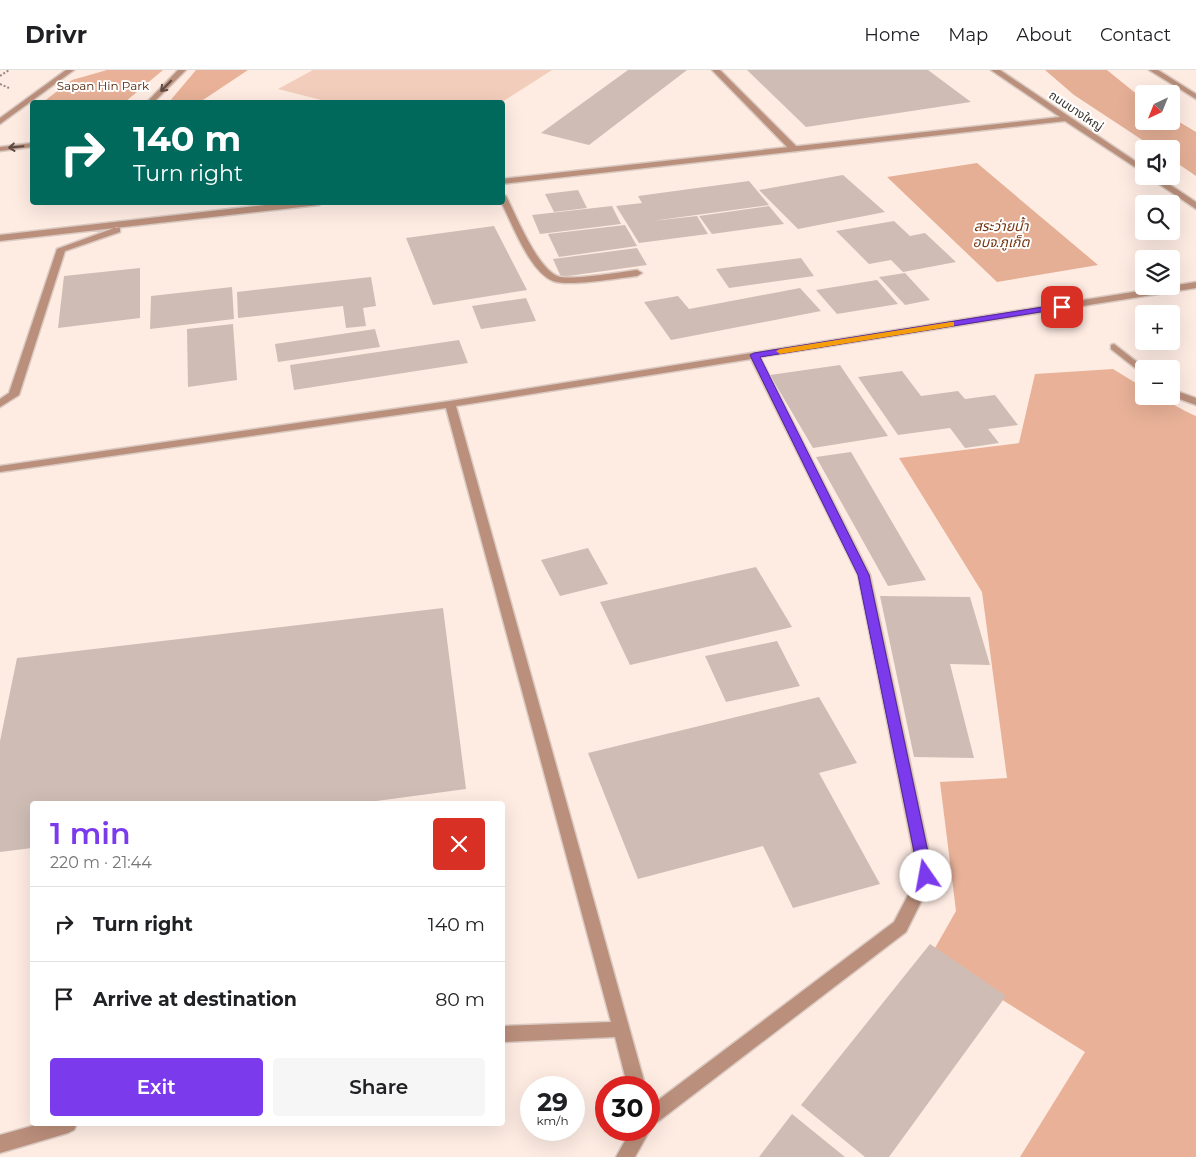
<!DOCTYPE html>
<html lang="en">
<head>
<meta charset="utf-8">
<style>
  :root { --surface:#fff; --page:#f6f6f6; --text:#202124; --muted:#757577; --line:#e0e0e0; --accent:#7c3aed }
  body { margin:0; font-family:Montserrat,"Noto Sans Thai",sans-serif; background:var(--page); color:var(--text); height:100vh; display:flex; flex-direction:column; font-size:19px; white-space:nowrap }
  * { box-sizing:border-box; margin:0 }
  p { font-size:16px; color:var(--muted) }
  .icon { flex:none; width:28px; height:28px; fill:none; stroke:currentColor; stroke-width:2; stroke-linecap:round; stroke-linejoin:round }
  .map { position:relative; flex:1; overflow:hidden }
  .sheet { position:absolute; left:30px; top:731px; width:475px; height:325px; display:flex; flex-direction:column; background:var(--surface); border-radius:5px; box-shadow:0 5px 20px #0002 }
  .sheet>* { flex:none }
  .guide { position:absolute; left:30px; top:30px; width:475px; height:105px; border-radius:5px; box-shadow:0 5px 20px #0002; background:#00695c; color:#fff; overflow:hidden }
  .needle { width:32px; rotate:223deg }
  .fabs { position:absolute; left:1135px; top:15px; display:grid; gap:10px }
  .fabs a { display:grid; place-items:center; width:45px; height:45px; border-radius:5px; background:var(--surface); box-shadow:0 5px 20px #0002; font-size:25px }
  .speed { position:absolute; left:520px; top:1006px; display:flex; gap:10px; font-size:25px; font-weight:700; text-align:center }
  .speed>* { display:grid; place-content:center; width:65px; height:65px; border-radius:50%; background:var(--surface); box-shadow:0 5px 20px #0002; line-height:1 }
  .speed small { font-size:12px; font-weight:400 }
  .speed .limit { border:8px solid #d22; background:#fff; color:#111 }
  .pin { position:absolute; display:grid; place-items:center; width:42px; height:42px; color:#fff; margin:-21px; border-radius:10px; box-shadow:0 2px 8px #0006 }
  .me { position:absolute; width:55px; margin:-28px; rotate:348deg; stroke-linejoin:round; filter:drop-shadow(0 0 4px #0008) }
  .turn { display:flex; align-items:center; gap:18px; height:105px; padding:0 20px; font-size:22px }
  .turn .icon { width:65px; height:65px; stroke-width:2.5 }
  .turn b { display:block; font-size:35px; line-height:42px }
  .round { display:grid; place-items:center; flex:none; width:52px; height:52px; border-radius:5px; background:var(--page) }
  .summary { display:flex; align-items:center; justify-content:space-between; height:85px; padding:0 20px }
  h1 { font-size:30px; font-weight:600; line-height:38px; color:var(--accent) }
  .cta { display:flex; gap:10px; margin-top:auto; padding:10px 20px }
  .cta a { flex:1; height:58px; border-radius:5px; background:var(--accent); color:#fff; font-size:20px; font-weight:600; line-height:58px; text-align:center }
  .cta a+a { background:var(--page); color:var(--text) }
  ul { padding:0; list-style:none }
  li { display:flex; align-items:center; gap:15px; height:75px; padding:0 20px; border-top:1px solid var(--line) }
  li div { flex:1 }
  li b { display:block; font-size:19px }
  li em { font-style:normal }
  header { display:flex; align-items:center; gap:30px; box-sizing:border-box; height:70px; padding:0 25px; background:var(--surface); border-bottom:1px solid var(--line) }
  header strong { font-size:24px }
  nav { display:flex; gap:28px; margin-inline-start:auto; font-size:18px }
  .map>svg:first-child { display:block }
  .green { fill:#f3cdbc }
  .forest { fill:#e8b198 }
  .water { fill:#e5af96 }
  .building { fill:#cfbdb5 }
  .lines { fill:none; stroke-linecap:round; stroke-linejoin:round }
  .lane-casing { stroke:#dacac2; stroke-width:3 }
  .street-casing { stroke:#dacac2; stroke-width:3 }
  .path { stroke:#938781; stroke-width:2; stroke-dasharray:2 2; stroke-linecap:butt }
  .lane { fill:#ba8f7b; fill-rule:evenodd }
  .street { fill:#ba8f7b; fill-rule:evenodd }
  .oneway { stroke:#5e4c44 }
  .route { fill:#7c3aed; stroke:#51269a }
  .slow { fill:#f59e0b }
  .labels { text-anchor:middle; stroke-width:4; stroke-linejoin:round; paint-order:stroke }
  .far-park-label { font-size:12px; fill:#57260a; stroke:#fff }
  .far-street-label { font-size:12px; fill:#362f2c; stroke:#fff }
  .far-water-label { font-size:14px; font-style:italic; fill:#74340f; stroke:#fff }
</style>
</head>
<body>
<header>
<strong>Drivr</strong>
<nav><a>Home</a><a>Map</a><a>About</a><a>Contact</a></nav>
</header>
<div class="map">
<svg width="1196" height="1087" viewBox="0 0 1196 1087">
  <rect width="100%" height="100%" fill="#feece3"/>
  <path class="green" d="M313 0H552L502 32H329L278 19Z"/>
  <path class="forest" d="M107 0H163L125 32H43L72 10Z
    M196 0H248L200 32H169Z
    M1113 299 1144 318V326C1166 326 1176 338 1196 346V1087H1020L1085 982 931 885 956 841 940 712 1007 708 982 522 899 388 1019 373 1035 304Z"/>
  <path class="water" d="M1045 0H1107L1144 30V51H1171V47L1196 62V106L1171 89V79H1156L1074 25Z
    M977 93 1098 195 997 212 887 107Z"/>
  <path class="building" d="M628 0H687L589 75 541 63Z
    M747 0H928L971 32 806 57Z
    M843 105 885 142 798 159 759 120Z
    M749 111 769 135 652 151 697 146 708 164 639 173 616 136 642 133 638 126Z
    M578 120 587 138 554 142 545 124Z
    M612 136 621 154 540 164 532 145Z
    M769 136 784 154 712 164 699 146Z
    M894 151 910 166 925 163 956 192 903 202 891 190 869 194 836 161Z
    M625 155 637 176 559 187 548 164Z
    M494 156 527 220 433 235 406 168Z
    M637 178 647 195 561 207 553 189Z
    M801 188 814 206 729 218 716 199Z
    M140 198V248L58 258 64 206Z
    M905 203 930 230 905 235 879 207Z
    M371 207 376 236 363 238 366 256 346 258 343 236 238 248 237 222Z
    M877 210 898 234 837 244 816 220Z
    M232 217 234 249 150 259 151 226Z
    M800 218 821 241 671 270 644 232 678 226 689 239Z
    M526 228 536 251 481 259 472 236Z
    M233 254 237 310 188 317 187 259Z
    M375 259 380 277 278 292 275 274Z
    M459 270 468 293 294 320 290 295Z
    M840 295 888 366 813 378 770 305Z
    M902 301 921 326 958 321 965 329 995 325 1018 355 988 359 999 373 965 378 950 358 898 365 858 307Z
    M851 382 926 510 888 516 816 387Z
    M588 478 608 514 560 526 541 490Z
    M756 497 792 557 630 595 600 532Z
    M880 526 970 527 990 595 950 594 974 688 914 687Z
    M443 538 466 719 354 734H32V778L0 782V671L17 588Z
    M777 571 800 616 726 632 705 586Z
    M819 627 857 693 819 703 880 814 793 838 763 776 638 809 588 683Z
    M930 874 1006 926 889 1087H865L801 1035Z
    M792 1044 845 1087H759Z"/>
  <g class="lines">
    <defs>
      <path id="lane" d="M712 0H720L797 77V81H791Z"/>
      <path id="street" d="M66 0H74L0 54V48Z
        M178 0H186L154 32H147Z
        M991 0H1000L1144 97V103L1065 51 502 114V109L1060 47Z
        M1149 0H1158L1196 24V29Z
        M32 73V77L0 81V77Z
        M1147 106H1157L1196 132V139Z
        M502 124 506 126C517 147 536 196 557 206 569 211 621 202 637 200L642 203 637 206C619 208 568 217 553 211 529 201 513 155 501 132Z
        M292 132H323L319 135 0 171V165Z
        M117 157 120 158V162L65 181 19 325 0 337V329L9 323 57 179Z
        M1196 212V218L760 287 870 505 934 806 906 862 655 1054 649 1057V1037L894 852 918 806 858 505 751 289 456 336 646 1018H628L615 967 502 972V956L611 952 446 338 0 402V396L450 331Z
        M1114 274 1146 299H1144V305L1111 279V275Z
        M1171 319 1196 328V335L1171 326Z
        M39 1054H77L74 1060 68 1063 0 1083V1065Z
        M649 1057 650 1060 635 1087H616L631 1060H649Z"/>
    </defs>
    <use href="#lane" class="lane-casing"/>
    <use href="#street" class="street-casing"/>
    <path class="path" d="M0 6 9 0
      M0 14 9 18"/>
    <use href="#lane" class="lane"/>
    <use href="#street" class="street"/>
  </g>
  <defs><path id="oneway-shaft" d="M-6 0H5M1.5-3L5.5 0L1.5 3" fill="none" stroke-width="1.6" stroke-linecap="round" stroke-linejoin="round" transform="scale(1.25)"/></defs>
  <g class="oneway">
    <use href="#oneway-shaft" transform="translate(166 16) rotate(134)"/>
    <use href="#oneway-shaft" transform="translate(16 77) rotate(175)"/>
  </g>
  <path class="route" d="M1062 234 1066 237 1065 238 760 287 869 505 933 806 931 810 926 811 921 810 919 806 858 505 750 285 754 283Z"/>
  <path class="slow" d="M951 252H954V256L780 284 776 281 780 279Z"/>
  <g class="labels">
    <g class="far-park-label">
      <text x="103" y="20">Sapan Hin Park</text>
    </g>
    <g class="far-street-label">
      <text transform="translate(1076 41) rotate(34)" y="4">ถนนบางใหญ่</text>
    </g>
    <g class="far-water-label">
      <text x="1001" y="161">สระว่ายน้ำ<tspan x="1001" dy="16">อบจ.ภูเก็ต</tspan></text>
    </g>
  </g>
</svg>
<div class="fabs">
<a><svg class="needle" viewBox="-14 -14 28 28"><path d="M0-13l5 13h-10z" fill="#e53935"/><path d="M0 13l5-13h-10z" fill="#757577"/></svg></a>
<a><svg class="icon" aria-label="sound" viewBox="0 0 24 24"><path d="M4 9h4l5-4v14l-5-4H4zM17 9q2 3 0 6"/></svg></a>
<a><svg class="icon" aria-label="search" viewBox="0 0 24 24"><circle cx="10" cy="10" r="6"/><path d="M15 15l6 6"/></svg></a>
<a><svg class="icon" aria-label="layers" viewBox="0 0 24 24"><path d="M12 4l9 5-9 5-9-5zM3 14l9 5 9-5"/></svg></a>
<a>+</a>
<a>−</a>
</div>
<div class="speed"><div>29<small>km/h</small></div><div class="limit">30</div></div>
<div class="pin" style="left:1062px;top:237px;background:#d93025"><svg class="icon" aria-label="arrive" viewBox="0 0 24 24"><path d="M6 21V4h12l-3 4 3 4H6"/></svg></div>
<svg class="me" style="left:926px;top:806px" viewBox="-20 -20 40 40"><circle r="19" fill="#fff"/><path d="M0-13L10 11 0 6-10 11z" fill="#7c3aed"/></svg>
<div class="guide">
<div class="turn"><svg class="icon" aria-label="right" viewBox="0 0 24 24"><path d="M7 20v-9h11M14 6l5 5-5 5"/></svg><div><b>140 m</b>Turn right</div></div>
</div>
<section class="sheet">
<div class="summary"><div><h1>1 min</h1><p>220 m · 21:44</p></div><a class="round" style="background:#d93025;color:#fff"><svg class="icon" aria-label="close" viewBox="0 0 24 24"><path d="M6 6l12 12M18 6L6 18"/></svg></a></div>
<ul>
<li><svg class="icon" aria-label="right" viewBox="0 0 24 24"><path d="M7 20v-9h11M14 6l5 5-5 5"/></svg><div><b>Turn right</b></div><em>140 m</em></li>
<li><svg class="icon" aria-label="arrive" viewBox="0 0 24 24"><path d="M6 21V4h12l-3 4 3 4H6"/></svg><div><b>Arrive at destination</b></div><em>80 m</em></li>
</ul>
<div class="cta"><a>Exit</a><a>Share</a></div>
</section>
</div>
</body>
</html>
